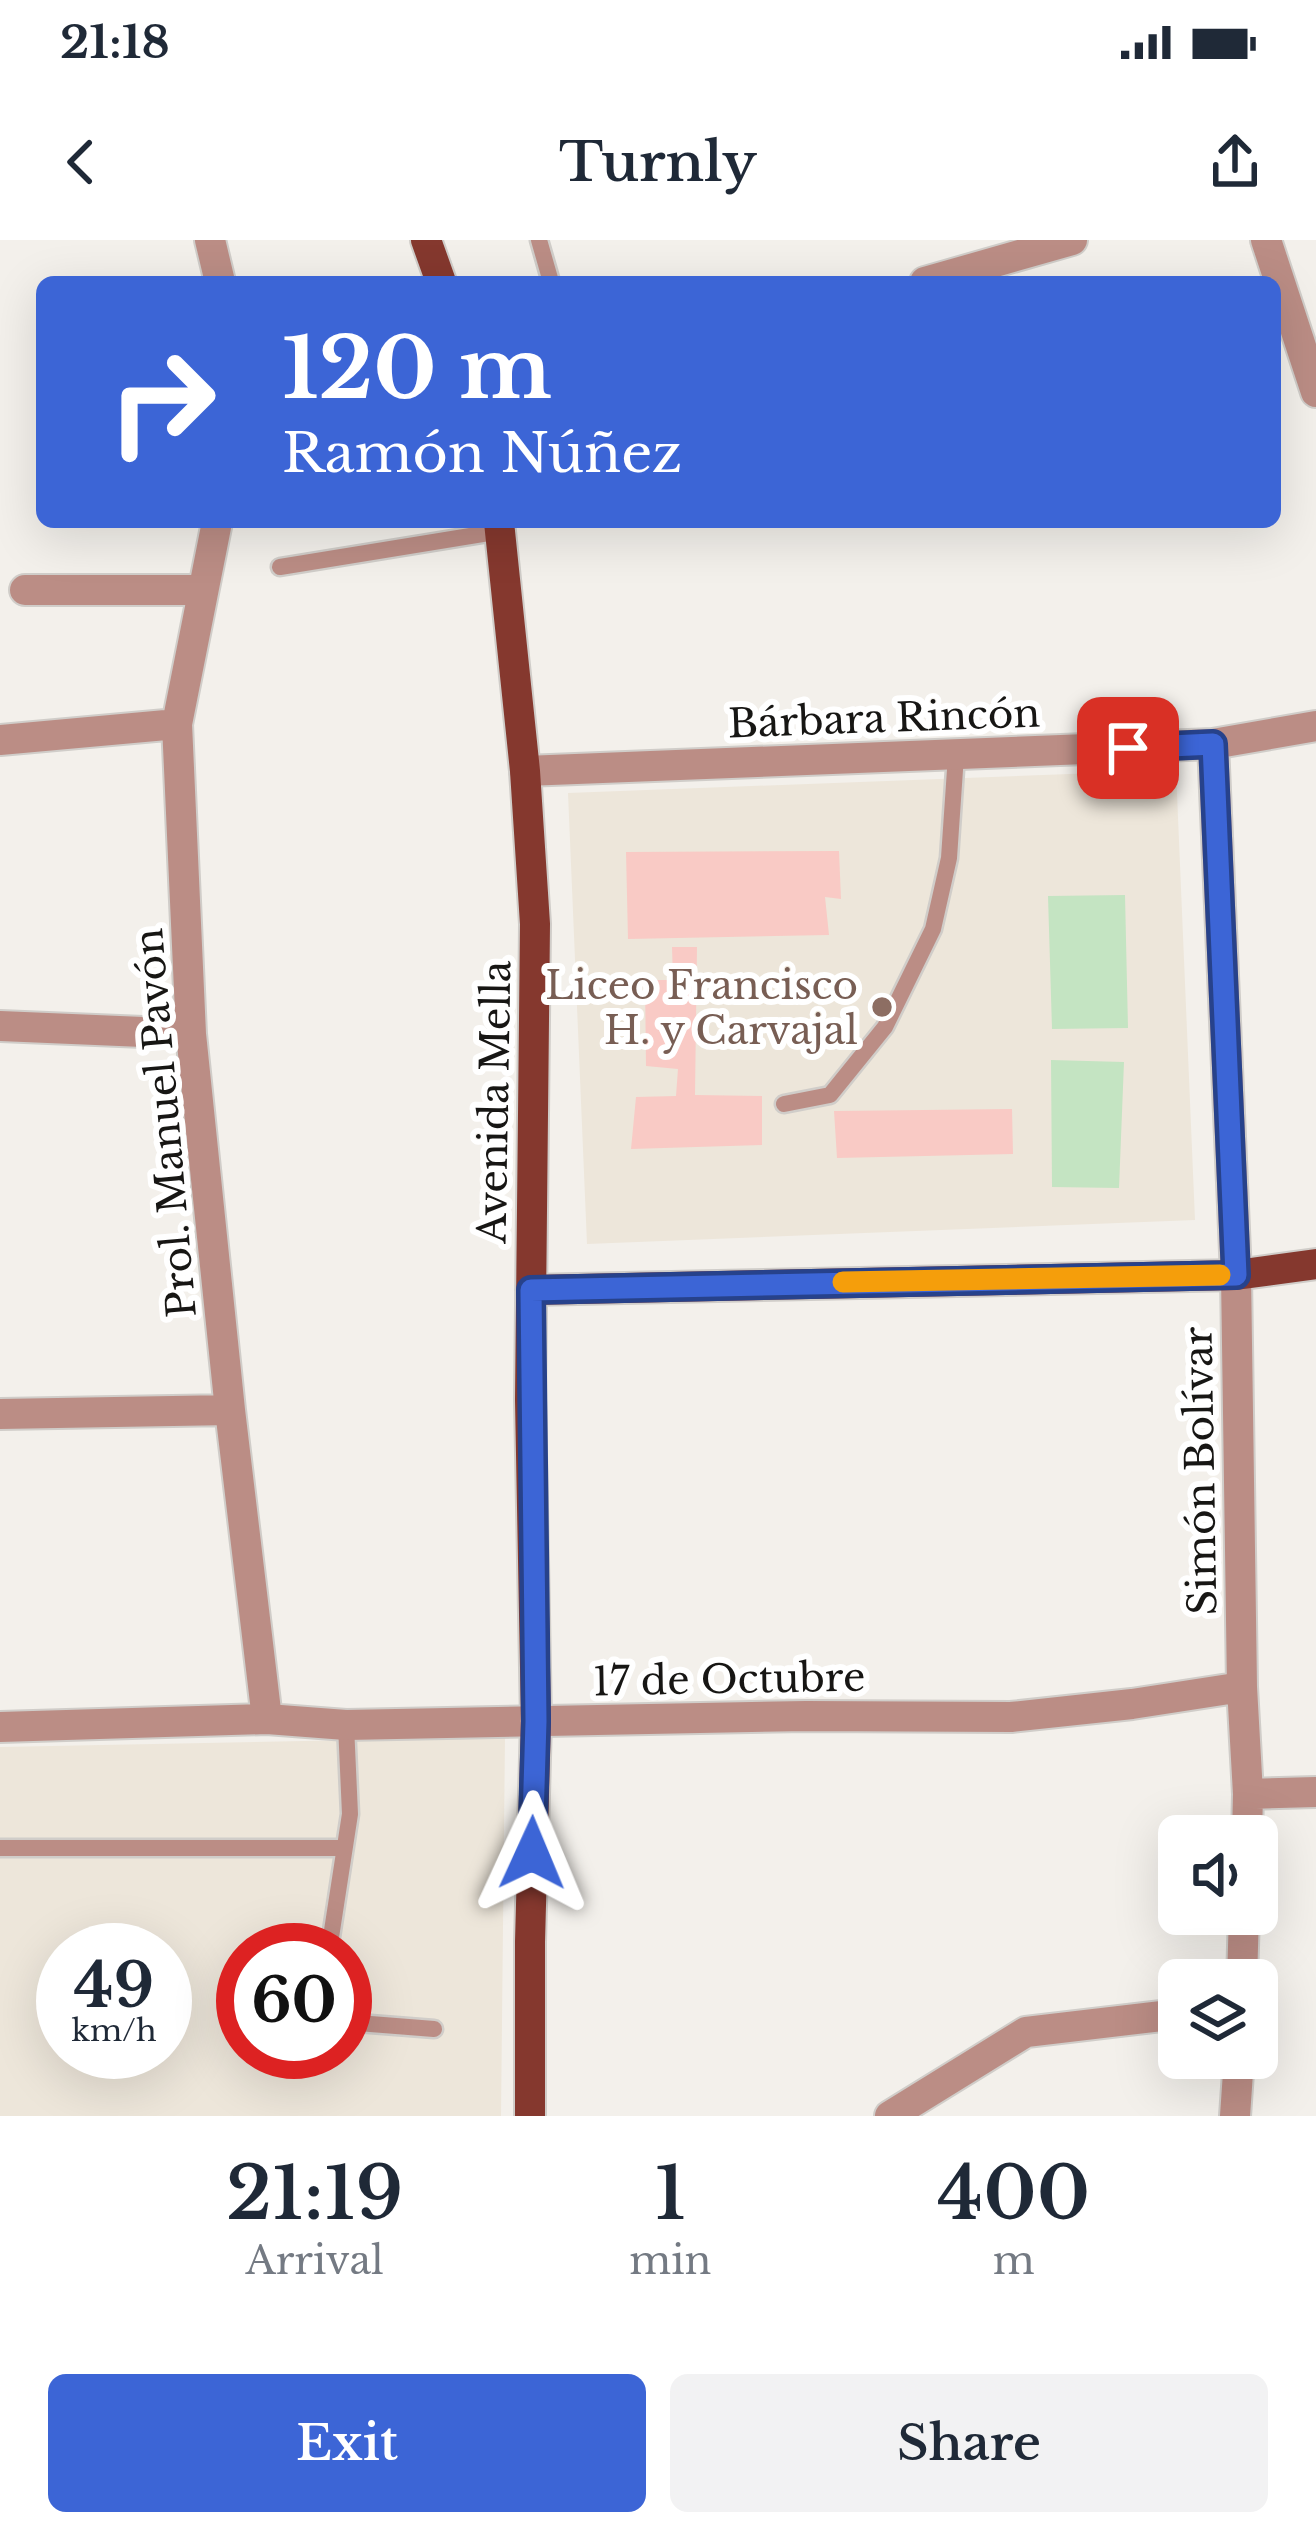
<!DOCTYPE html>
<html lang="en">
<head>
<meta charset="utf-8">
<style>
  :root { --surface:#fff; --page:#f2f2f3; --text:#1f2937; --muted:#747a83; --accent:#3c65d6 }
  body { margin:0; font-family:"Libre Baskerville",serif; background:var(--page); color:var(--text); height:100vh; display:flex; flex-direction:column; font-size:45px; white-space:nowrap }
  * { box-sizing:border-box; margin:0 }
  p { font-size:39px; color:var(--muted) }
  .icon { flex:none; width:66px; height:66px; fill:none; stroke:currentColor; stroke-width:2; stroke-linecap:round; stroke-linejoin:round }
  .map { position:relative; height:1876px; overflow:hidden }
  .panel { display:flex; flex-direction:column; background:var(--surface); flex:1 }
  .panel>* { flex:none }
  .hud { position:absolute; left:36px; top:36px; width:1245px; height:252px; border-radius:18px; box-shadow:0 12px 48px #0002; background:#3c65d6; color:#fff; overflow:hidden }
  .controls { position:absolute; left:1158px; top:1575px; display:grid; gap:24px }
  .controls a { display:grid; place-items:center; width:120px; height:120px; border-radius:18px; background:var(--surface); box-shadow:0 12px 48px #0002; font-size:60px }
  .speed { position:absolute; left:36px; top:1683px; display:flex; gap:24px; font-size:60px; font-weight:700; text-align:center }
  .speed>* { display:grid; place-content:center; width:156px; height:156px; border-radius:50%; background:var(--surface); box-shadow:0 12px 48px #0002; line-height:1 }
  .speed small { font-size:30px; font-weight:400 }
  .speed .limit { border:18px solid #d22; background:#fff; color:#111 }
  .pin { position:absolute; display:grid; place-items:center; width:102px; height:102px; color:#fff; margin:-51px; border-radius:24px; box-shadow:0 6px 18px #0006 }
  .me { position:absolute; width:132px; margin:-66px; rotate:1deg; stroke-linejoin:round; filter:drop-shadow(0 0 9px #0008) }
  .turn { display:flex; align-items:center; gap:42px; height:252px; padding:0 48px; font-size:54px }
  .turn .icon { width:156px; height:156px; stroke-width:2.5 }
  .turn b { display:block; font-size:84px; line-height:102px }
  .eta { display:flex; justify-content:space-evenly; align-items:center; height:204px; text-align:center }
  .eta b { font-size:72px; font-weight:600; line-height:84px }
  .button { display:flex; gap:24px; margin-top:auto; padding:24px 48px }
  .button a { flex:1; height:138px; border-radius:18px; background:var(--accent); color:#fff; font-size:48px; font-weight:600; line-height:138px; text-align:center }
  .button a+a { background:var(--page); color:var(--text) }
  .status { display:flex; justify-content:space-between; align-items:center; height:84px; padding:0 60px; background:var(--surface); direction:ltr }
  .status svg { height:33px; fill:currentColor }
  header { display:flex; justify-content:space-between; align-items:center; height:156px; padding:0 48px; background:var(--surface); font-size:54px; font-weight:600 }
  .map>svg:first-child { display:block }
  .built { fill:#ede6da; fill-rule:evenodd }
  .green { fill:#c4e4c2 }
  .building { fill:#f9cac5 }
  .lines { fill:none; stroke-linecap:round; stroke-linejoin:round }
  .service-casing { stroke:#d0cdc9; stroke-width:21 }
  .minor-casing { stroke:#d0cdc9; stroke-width:34 }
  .primary-casing { stroke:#d0cdc9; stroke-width:34 }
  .service { stroke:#bb8d85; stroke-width:16 }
  .minor { stroke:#bb8d85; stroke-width:30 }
  .primary { stroke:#85382e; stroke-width:30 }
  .route-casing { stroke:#27428b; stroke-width:30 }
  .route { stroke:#3c65d6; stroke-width:21 }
  .slow { stroke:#f59e0b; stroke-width:21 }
  .education-dot { fill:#8d6e63; stroke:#fff; stroke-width:4.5 }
  .labels { text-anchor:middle; stroke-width:12; stroke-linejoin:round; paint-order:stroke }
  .street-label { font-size:39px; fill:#171614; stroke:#fff }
  .education-label { font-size:39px; fill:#785e54; stroke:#fff; text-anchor:end }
</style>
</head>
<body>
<div class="status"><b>21:18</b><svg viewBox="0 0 49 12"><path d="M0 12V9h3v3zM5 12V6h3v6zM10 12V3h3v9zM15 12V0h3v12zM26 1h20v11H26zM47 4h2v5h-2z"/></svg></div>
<header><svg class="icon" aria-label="back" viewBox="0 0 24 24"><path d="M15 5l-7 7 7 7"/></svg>Turnly<svg class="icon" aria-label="share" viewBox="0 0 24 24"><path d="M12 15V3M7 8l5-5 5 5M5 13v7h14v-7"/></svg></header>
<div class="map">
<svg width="1316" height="1876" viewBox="0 0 1316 1876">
  <rect width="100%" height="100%" fill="#f3f0eb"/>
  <path class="built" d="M1176 530 1195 980 587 1004 568 553Z
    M505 1497 501 1876H0V1507ZM63 1710H165V1812H63ZM243 1710H345V1812H243Z"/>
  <path class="green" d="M1125 655 1128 788 1052 789 1048 656Z
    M1051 820 1124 822 1119 948 1052 947Z"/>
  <path class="building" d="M839 611 841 659 825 657 829 695 628 699 626 612Z
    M672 707H697L695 855 762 856V905L631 909 636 857 676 856 678 829 646 826 645 740H673Z
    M1012 869 1013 914 837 918 834 871Z"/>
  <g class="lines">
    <defs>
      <path id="service" d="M539 0 551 42
        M280 327 501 291
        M784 864 830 855 885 787 933 689 949 618 956 515
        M0 1608H342
        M329 1710 350 1574 346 1485
        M345 1782 434 1789"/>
      <path id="minor" d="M210 0 220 42
        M1266 0 1316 152
        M925 42 1072 0
        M217 282 177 484 191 794 230 1170 267 1479
        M25 350H203
        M0 500 177 484
        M1213 504 1236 1035 1242 1447 1248 1554 1247 1596
        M525 531 1213 504 1316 486
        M0 786 191 794
        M0 1174 230 1170
        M0 1487 267 1479 346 1485 806 1476 1011 1477 1132 1464 1242 1447
        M1248 1554 1316 1552
        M1242 1740 1244 1674
        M890 1876 1026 1792 1179 1774
        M1235 1876 1239 1818"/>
      <path id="primary" d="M426 0 441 42
        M499 282 525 531 535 684 530 1160 536 1481 530 1702V1876
        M531 1050 1236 1035 1316 1024"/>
    </defs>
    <use href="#service" class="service-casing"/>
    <use href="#minor" class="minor-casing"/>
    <use href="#primary" class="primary-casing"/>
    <use href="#service" class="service"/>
    <use href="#minor" class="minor"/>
    <use href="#primary" class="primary"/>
  </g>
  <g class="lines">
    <defs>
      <path id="route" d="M532 1613 536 1481 531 1050 1236 1035 1213 504 1128 508"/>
    </defs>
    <use href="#route" class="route-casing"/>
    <use href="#route" class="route"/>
    <path class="slow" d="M843 1042 1220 1035"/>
  </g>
  <circle class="education-dot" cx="882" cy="767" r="12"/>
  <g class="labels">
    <g class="street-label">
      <text transform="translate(884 478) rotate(-2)" y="14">Bárbara Rincón</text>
      <text transform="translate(494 862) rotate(-89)" y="14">Avenida Mella</text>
      <text transform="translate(165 883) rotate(-95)" y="14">Prol. Manuel Pavón</text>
      <text transform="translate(1200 1231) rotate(-91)" y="14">Simón Bolívar</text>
      <text transform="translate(729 1439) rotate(-1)" y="14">17 de Octubre</text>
    </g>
    <g class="education-label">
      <text x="858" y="759">Liceo Francisco<tspan x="858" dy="45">H. y Carvajal</tspan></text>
    </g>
  </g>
</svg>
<div class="controls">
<a><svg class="icon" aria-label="sound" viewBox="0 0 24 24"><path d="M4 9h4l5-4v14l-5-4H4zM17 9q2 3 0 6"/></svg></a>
<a><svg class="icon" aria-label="layers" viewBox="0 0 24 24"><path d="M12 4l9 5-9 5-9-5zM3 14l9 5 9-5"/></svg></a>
</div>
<div class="speed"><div>49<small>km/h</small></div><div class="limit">60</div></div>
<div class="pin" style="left:1128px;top:508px;background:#d93025"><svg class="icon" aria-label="arrive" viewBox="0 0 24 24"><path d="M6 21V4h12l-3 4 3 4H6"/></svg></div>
<svg class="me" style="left:532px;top:1613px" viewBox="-20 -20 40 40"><path d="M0-17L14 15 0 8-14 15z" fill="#3c65d6" stroke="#fff" stroke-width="4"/></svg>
<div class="hud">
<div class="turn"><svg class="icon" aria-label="right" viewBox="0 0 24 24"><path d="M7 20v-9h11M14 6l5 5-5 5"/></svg><div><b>120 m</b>Ramón Núñez</div></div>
</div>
</div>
<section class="panel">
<div class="eta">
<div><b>21:19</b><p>Arrival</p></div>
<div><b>1</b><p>min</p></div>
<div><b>400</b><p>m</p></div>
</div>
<div class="button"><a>Exit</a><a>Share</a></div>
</section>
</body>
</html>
